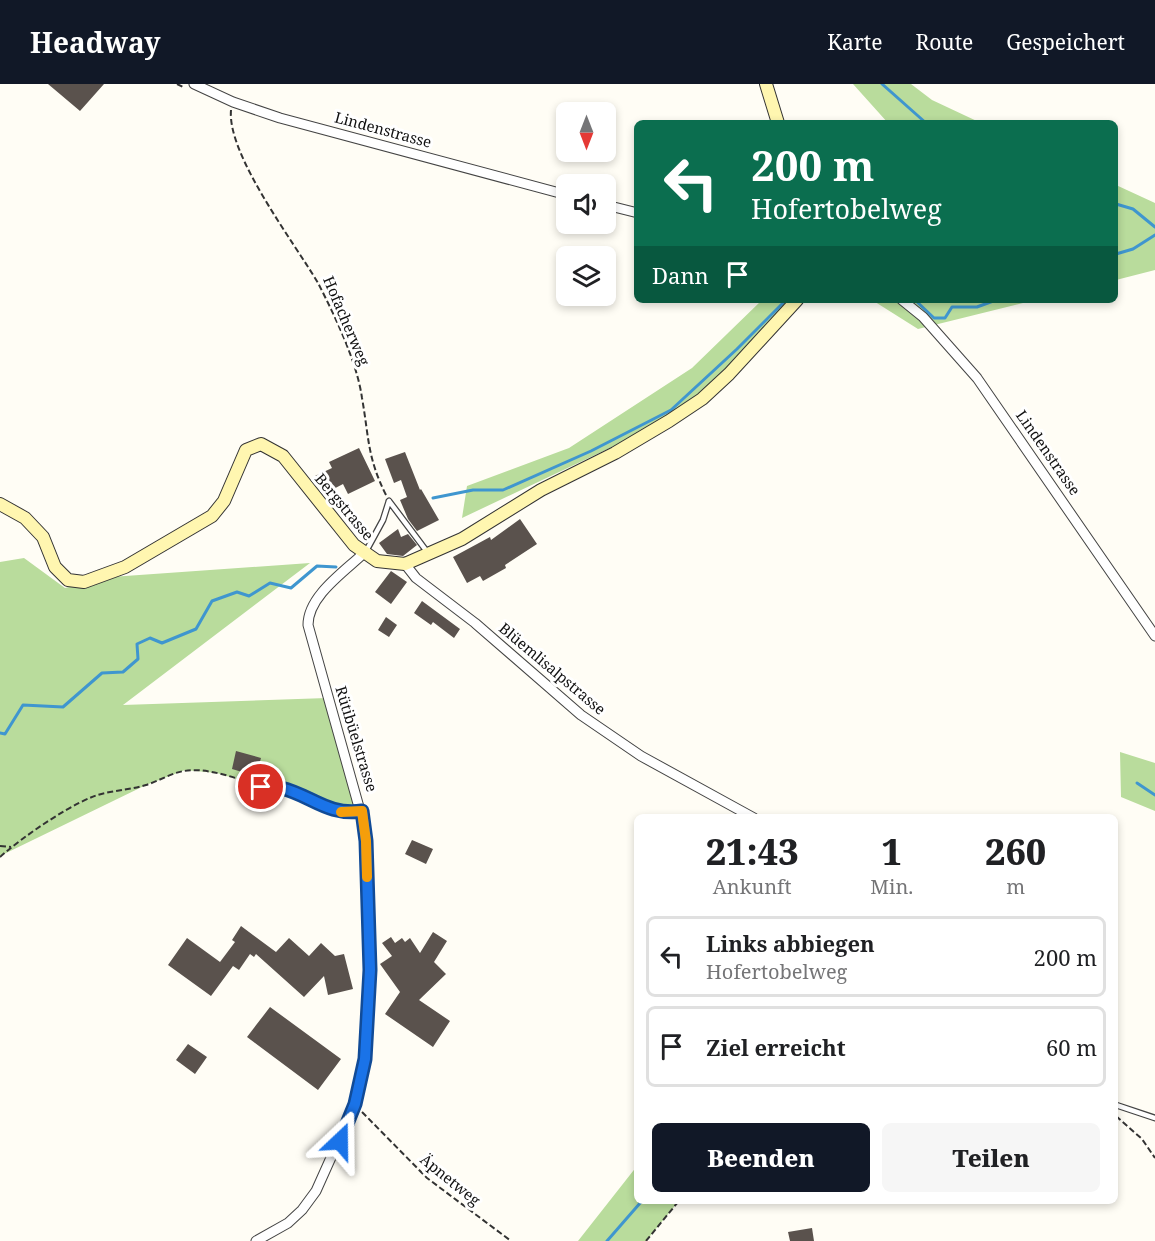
<!DOCTYPE html>
<html lang="de">
<head>
<meta charset="utf-8">
<style>
  :root { --surface:#fff; --page:#f6f6f6; --text:#202124; --muted:#757577; --line:#e0e0e0; --accent:#111827 }
  body { margin:0; font-family:"Noto Serif",serif; background:var(--page); color:var(--text); height:100vh; display:flex; flex-direction:column; font-size:22px; white-space:nowrap }
  * { box-sizing:border-box; margin:0 }
  p { font-size:20px; color:var(--muted) }
  .icon { flex:none; width:33px; height:33px; fill:none; stroke:currentColor; stroke-width:2; stroke-linecap:round; stroke-linejoin:round }
  .map { position:relative; flex:1; overflow:hidden }
  .details { position:absolute; left:634px; top:730px; width:484px; height:390px; display:flex; flex-direction:column; background:var(--surface); border-radius:9px; box-shadow:0 3px 9px #0003 }
  .details>* { flex:none }
  .banner { position:absolute; left:634px; top:36px; width:484px; height:183px; border-radius:9px; box-shadow:0 3px 9px #0003; background:#0b6e4f; color:#fff; overflow:hidden }
  .needle { width:39px; rotate:180deg }
  .controls { position:absolute; left:556px; top:18px; display:grid; gap:12px }
  .controls a { display:grid; place-items:center; width:60px; height:60px; border-radius:9px; background:var(--surface); box-shadow:0 3px 9px #0003; font-size:30px }
  .pin { position:absolute; display:grid; place-items:center; width:51px; height:51px; color:#fff; margin:-26px; border:3px solid #fff; border-radius:50%; box-shadow:0 2px 6px #0007 }
  .me { position:absolute; width:66px; margin:-33px; rotate:23deg; stroke-linejoin:round; filter:drop-shadow(0 0 4px #0008) }
  .turn { display:flex; align-items:center; gap:21px; height:126px; padding:0 18px; font-size:27px }
  .turn .icon { width:78px; height:78px; stroke-width:2.5 }
  .turn b { display:block; font-size:42px; line-height:51px }
  .then { display:flex; align-items:center; height:57px; padding:0 18px; background:#0003; gap:12px; font-size:22px }
  .eta { display:flex; justify-content:space-evenly; align-items:center; height:102px; text-align:center }
  .eta b { font-size:36px; font-weight:800; line-height:42px }
  .primary-button { display:flex; gap:12px; margin-top:auto; padding:12px 18px }
  .primary-button a { flex:1; height:69px; border-radius:9px; background:var(--accent); color:#fff; font-size:24px; font-weight:800; line-height:69px; text-align:center }
  .primary-button a+a { background:var(--page); color:var(--text) }
  ul { padding:0; list-style:none }
  li { display:flex; align-items:center; gap:18px; height:81px; margin:0 12px 9px; padding:0 6px; border:3px solid var(--line); border-radius:9px }
  li div { flex:1 }
  li b { display:block; font-size:22px }
  li em { font-style:normal }
  header { display:flex; align-items:center; gap:36px; box-sizing:border-box; height:84px; padding:0 30px; background:var(--accent); color:#fff }
  header strong { font-size:28px }
  nav { display:flex; gap:33px; margin-inline-start:auto; font-size:21px }
  .map>svg:first-child { display:block }
  .forest { fill:#b9dc9c }
  .lines { fill:none; stroke-linecap:round; stroke-linejoin:round }
  .stream { stroke:#3f96cf; stroke-width:3 }
  .building { fill:#5a524d }
  .lane-casing { stroke:#444; stroke-width:7 }
  .street-casing { stroke:#444; stroke-width:11 }
  .secondary-casing { stroke:#333; stroke-width:14 }
  .path { stroke:#333; stroke-width:2; stroke-dasharray:6 3; stroke-linecap:butt }
  .lane { stroke:#fff; stroke-width:4.5 }
  .street { stroke:#fff; stroke-width:9 }
  .secondary { stroke:#fff6b0; stroke-width:12 }
  .route-casing { stroke:#114b97; stroke-width:15 }
  .route { stroke:#1a73e8; stroke-width:10 }
  .slow { stroke:#f59e0b; stroke-width:10 }
  .labels { text-anchor:middle; stroke-width:6; stroke-linejoin:round; paint-order:stroke }
  .street-label { font-size:15px; fill:#111; stroke:#fff }
</style>
</head>
<body>
<header>
<strong>Headway</strong>
<nav><a>Karte</a><a>Route</a><a>Gespeichert</a></nav>
</header>
<div class="map">
<svg width="1155" height="1157" viewBox="0 0 1155 1157">
  <rect width="100%" height="100%" fill="#fffdf5"/>
  <path class="forest" d="M853 0H911L932 16 981 39H888Z
    M1116 101 1155 119V186L1116 196Z
    M762 216H797L729 290 652 344 462 434 467 402 569 364 692 284Z
    M872 216H1035L918 245Z
    M24 474 65 504 111 493 310 479 123 621 327 614 362 727 262 703 217 689 185 686 146 701 0 772V478Z
    M1120 668 1155 679V727L1121 713Z
    M637 1082 638 1118H678L646 1157H578Z"/>
  <g class="lines">
    <path class="stream" d="M882 0 926 39
      M1116 120 1133 125 1155 143
      M1116 170 1133 165 1155 151
      M915 216 934 234H945L952 223H977L996 216
      M433 414 473 406H503L591 367 671 326 737 265 786 216
      M0 649 5 650 23 621 63 623 102 589 123 588 138 575 137 560 150 554 162 559 196 545 212 517 237 508 249 512 270 499 291 504 317 482 336 483
      M1137 699 1155 711
      M607 1157 641 1118"/>
  </g>
  <path class="building" d="M48 0H104L80 27Z
    M359 364 375 397 348 410 343 400 324 410 315 392 332 384 329 378Z
    M405 368 420 406 421 405 439 436 417 447 408 435 400 416 407 413 401 396 394 399 385 375Z
    M520 435 537 460 505 481 506 484 483 497 480 492 467 499 453 473 490 453 491 456Z
    M398 445 401 453 408 450 417 461 403 472 387 470 379 459Z
    M391 487 407 498 391 520 375 508Z
    M422 517 460 545 454 554 433 538 431 541 414 529Z
    M386 533 397 541 389 553 378 546Z
    M236 667 261 674 258 685 265 686 262 698 248 694 249 690 232 685Z
    M412 756 433 765 426 780 405 770Z
    M241 842 276 868 289 854 309 872 321 859 335 872 344 870 353 905 328 911 324 892 304 913 256 870 254 873 250 870 239 886 233 882 211 912 168 881 187 854 220 878 235 858 232 856Z
    M433 848 447 857 434 878 446 890 419 916 450 937 433 963 385 930 400 908 380 880 392 872 382 859 391 853 395 859 402 854 405 858 410 854 420 869Z
    M270 923 341 975 318 1006 247 953Z
    M188 960 207 973 195 990 176 976Z
    M812 1144 814 1157H790L788 1148Z"/>
  <g class="lines">
    <defs>
      <path id="lane" d="M389 417 428 469
        M365 469 383 436 389 417
        M262 703C268 703 275 703 281 704 309 711 329 732 359 727
        M1116 1021 1155 1034"/>
      <path id="street" d="M194 0 233 18 280 34 567 111
        M606 121 638 129
        M902 216 923 233 977 294 1155 552
        M405 480 416 494 475 539 581 631 641 672 754 734
        M256 1157 288 1139 302 1126 316 1107 355 1020 365 975 370 886 364 741 308 541C308 512 344 488 364 469"/>
      <path id="secondary" d="M766 0 778 39
        M0 420 25 434 43 453 55 483 68 496 84 498 125 483 212 432 224 417 246 366 261 360 283 372 354 461 377 477 405 480 462 455 541 406 615 369 669 337 702 315 729 290 797 216"/>
    </defs>
    <use href="#lane" class="lane-casing"/>
    <use href="#street" class="street-casing"/>
    <use href="#secondary" class="secondary-casing"/>
    <path class="path" d="M177 0 185 4
      M231 26C227 71 294 158 318 199 335 232 357 278 362 314 369 353 367 373 386 411
      M0 762 11 763
      M0 773C21 754 78 714 105 709 119 706 132 705 146 701 159 697 171 689 184 687 206 683 236 694 256 701
      M362 1028 427 1094 511 1157
      M1116 1032 1142 1055 1155 1074
      M646 1157 678 1118"/>
    <use href="#lane" class="lane"/>
    <use href="#street" class="street"/>
    <use href="#secondary" class="secondary"/>
  </g>
  <g class="lines">
    <defs>
      <path id="route" d="M261 703C268 703 275 703 281 704 311 711 327 732 362 727L366 757 370 886 365 975 355 1020 340 1057"/>
    </defs>
    <use href="#route" class="route-casing"/>
    <use href="#route" class="route"/>
    <path class="slow" d="M341 728 362 727 366 757 367 793"/>
  </g>
  <g class="labels">
    <g class="street-label">
      <text transform="translate(383 46) rotate(15)" y="5">Lindenstrasse</text>
      <text transform="translate(346 237) rotate(67)" y="5">Hofacherweg</text>
      <text transform="translate(1048 369) rotate(55)" y="5">Lindenstrasse</text>
      <text transform="translate(344 423) rotate(50)" y="5">Bergstrasse</text>
      <text transform="translate(552 585) rotate(40)" y="5">Blüemlisalpstrasse</text>
      <text transform="translate(356 655) rotate(73)" y="5">Rütibüelstrasse</text>
      <text transform="translate(450 1096) rotate(39)" y="5">Äpnetweg</text>
    </g>
  </g>
</svg>
<div class="controls">
<a><svg class="needle" viewBox="-14 -14 28 28"><path d="M0-13l5 13h-10z" fill="#e53935"/><path d="M0 13l5-13h-10z" fill="#757577"/></svg></a>
<a><svg class="icon" aria-label="sound" viewBox="0 0 24 24"><path d="M4 9h4l5-4v14l-5-4H4zM17 9q2 3 0 6"/></svg></a>
<a><svg class="icon" aria-label="layers" viewBox="0 0 24 24"><path d="M12 4l9 5-9 5-9-5zM3 14l9 5 9-5"/></svg></a>
</div>
<div class="pin" style="left:261px;top:703px;background:#d93025"><svg class="icon" aria-label="arrive" viewBox="0 0 24 24"><path d="M6 21V4h12l-3 4 3 4H6"/></svg></div>
<svg class="me" style="left:340px;top:1057px" viewBox="-20 -20 40 40"><path d="M0-17L14 15 0 8-14 15z" fill="#1a73e8" stroke="#fff" stroke-width="4"/></svg>
<div class="banner">
<div class="turn"><svg class="icon" aria-label="left" viewBox="0 0 24 24"><path d="M17 20v-9H6M10 6l-5 5 5 5"/></svg><div><b>200 m</b>Hofertobelweg</div></div>
<div class="then">Dann<svg class="icon" aria-label="arrive" viewBox="0 0 24 24"><path d="M6 21V4h12l-3 4 3 4H6"/></svg></div>
</div>
<section class="details">
<div class="eta">
<div><b>21:43</b><p>Ankunft</p></div>
<div><b>1</b><p>Min.</p></div>
<div><b>260</b><p>m</p></div>
</div>
<ul>
<li><svg class="icon" aria-label="left" viewBox="0 0 24 24"><path d="M17 20v-9H6M10 6l-5 5 5 5"/></svg><div><b>Links abbiegen</b><p>Hofertobelweg</p></div><em>200 m</em></li>
<li><svg class="icon" aria-label="arrive" viewBox="0 0 24 24"><path d="M6 21V4h12l-3 4 3 4H6"/></svg><div><b>Ziel erreicht</b></div><em>60 m</em></li>
</ul>
<div class="primary-button"><a>Beenden</a><a>Teilen</a></div>
</section>
</div>
</body>
</html>
